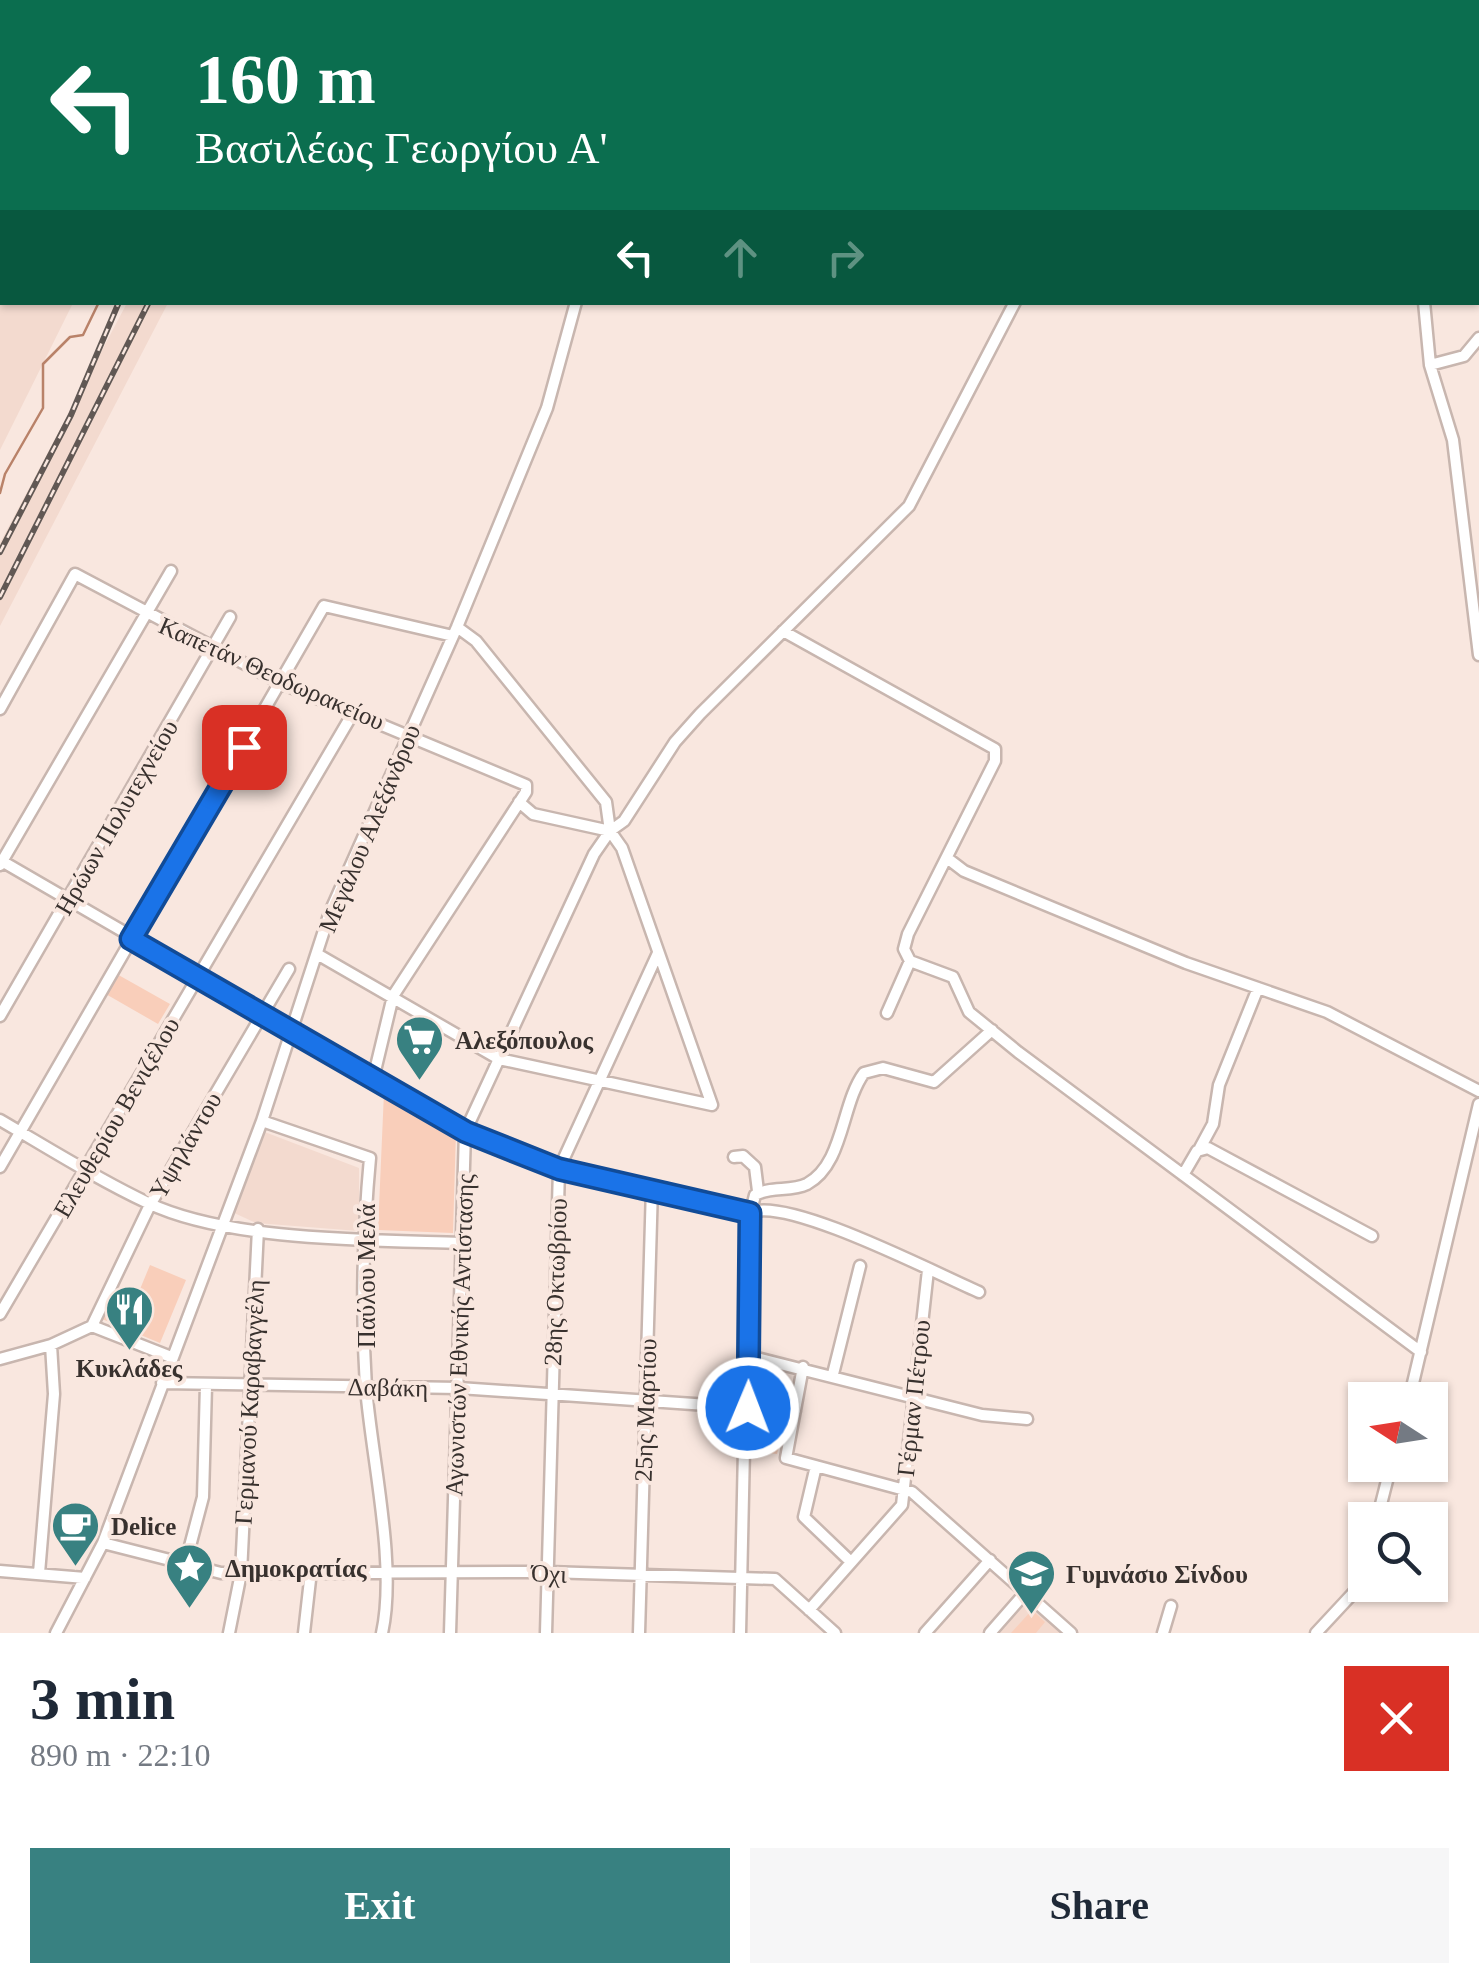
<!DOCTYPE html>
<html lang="en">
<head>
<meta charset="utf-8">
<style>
  :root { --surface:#fff; --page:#f6f6f7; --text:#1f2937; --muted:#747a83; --accent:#388181 }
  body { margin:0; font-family:"Times New Roman",serif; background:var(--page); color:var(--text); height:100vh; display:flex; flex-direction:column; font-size:38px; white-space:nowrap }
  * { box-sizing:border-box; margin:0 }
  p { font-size:32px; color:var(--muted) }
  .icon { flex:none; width:55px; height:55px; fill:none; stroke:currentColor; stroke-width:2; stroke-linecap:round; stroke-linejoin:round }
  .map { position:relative; height:1633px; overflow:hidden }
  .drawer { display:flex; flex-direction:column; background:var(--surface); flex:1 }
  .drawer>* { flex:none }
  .hud { position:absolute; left:0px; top:0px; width:1480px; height:305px; box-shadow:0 2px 8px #0004; background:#0b6e4f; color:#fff; overflow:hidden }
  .needle { width:65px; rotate:282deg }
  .tools { position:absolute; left:1348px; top:1382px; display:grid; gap:20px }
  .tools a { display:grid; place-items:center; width:100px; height:100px; border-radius:0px; background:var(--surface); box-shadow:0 2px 8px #0004; font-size:50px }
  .pin { position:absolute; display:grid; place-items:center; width:85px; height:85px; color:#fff; margin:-42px; border-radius:20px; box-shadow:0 5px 15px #0006 }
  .me { position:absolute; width:110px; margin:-55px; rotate:1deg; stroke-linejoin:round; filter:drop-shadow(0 0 8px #0008) }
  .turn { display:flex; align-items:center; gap:35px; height:210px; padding:0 30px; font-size:45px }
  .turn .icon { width:130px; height:130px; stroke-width:2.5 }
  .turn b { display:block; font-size:70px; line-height:85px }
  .lanes { display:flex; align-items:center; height:95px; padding:0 30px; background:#0003; justify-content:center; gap:50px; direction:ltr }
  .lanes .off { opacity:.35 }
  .round { display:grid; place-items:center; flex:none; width:105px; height:105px; border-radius:0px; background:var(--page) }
  .overview { display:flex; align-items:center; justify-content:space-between; height:170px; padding:0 30px }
  h1 { font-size:60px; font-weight:700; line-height:75px }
  .button { display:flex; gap:20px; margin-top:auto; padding:20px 30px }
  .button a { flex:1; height:115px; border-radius:0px; background:var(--accent); color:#fff; font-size:40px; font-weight:700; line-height:115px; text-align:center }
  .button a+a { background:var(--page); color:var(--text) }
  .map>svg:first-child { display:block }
  .built { fill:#f3dacf }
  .green { fill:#f9ceba }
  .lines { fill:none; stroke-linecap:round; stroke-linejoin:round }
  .stream { stroke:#b98269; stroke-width:2.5 }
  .minor-casing { stroke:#c8b6af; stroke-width:15 }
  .minor { stroke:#fff; stroke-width:10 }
  .rail-casing { stroke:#615854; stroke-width:6 }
  .rail { stroke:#f9e7df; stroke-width:2.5; stroke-dasharray:8; stroke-linecap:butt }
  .route-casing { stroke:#114b97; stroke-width:25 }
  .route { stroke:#1a73e8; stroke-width:18 }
  .labels { text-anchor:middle; stroke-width:8; stroke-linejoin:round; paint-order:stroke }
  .street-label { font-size:25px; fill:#38312e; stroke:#f9e7df }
  .poi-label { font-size:25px; font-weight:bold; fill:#38312e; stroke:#f9e7df; text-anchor:start }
</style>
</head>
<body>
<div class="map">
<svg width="1479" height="1633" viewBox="0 0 1479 1633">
  <rect width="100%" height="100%" fill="#f9e7df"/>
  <path class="built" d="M0 0H250L2 2V302L73 303 0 450Z
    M127 303H168L0 626V543Z
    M262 1131 359 1168V1231L256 1223 232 1212Z
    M1029 1600 1065 1633H1000Z"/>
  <path class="green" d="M115 973 170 1004 158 1024 104 993Z
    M384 1092 456 1131 453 1233 378 1230Z
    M150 1265 186 1280 160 1343 102 1319 115 1285 138 1294Z
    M755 1412 786 1413 777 1454 753 1451Z
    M1032 1610 1045 1622 1036 1633H1011Z"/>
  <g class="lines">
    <path class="stream" d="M0 493 5 474 43 408V364L70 337 83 335 99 302"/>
    <defs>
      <path id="minor" d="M555 0V2
        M847 0 854 2
        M1154 2 1155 0
        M1193 2 1194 0
        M1447 2 1448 0
        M1478 126H1479
        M1424 302 1430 365 1453 440 1479 655
        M1430 365 1464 356 1479 338
        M457 627 476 641 606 802 610 831 622 848 712 1105
        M783 631 995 749V761L908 934 904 949 910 961 953 977 969 1012 1018 1052 1421 1352
        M0 709 75 574 281 683 526 785V792L393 996 374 1075
        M519 802 533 814 610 831
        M947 858 964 871 1186 963 1327 1012 1479 1091
        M0 860 262 1012 292 1035 374 1075 385 1086 465 1132 559 1169 750 1213
        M0 865 171 571
        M317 954 499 1059 712 1105
        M887 1013 910 961
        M0 1016 230 617
        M0 1120C48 1148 97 1179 148 1203 228 1241 370 1240 460 1243
        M262 1121 370 1158C363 1234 361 1311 366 1388 372 1460 397 1565 382 1633
        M1200 1148 1213 1124 1219 1085 1258 988
        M734 1157 743 1156 755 1167 758 1191
        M0 1167 324 606 453 636
        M1183 1175 1197 1151 1208 1148 1372 1236
        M750 1213C785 1195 937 1274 979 1292
        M0 1314 353 713
        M92 1326 171 1357
        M749 1356 982 1415 1027 1419
        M0 1359 51 1345 92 1326 150 1205 289 969
        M803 1367 786 1458 912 1492 1071 1633
        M833 1374 860 1266
        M162 1383 459 1388 795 1411
        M1409 1400 1479 1104
        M816 1466 804 1517 851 1562
        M1377 1520 1391 1465
        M103 1543 221 1573 548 1572 775 1579 835 1633
        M185 1565 203 1497 206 1385
        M0 1571 85 1578
        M39 1573 54 1394 51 1345
        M809 1610 902 1505 928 1270
        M56 1633 103 1543 262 1121 330 912 457 627 547 408 576 302
        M229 1633 241 1573 258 1229
        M304 1633 311 1571
        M450 1633 465 1132 594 854 610 831 624 821 675 742 700 714 909 506 1015 302
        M546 1633 559 1169 658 953
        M639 1633 652 1187
        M740 1633 749 1219 755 1195C770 1186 791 1192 807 1184 844 1164 841 1104 864 1073L883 1068 934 1082 992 1030
        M925 1633 990 1560
        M990 1633 1026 1592
        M1163 1633 1171 1606
        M1316 1633 1356 1590 1365 1564"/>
    </defs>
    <use href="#minor" class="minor-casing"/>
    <use href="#minor" class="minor"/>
    <defs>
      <path id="rail" d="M300 2 302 0
        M0 80 2 81
        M0 552 71 415 119 302
        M0 597 149 302"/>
    </defs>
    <use href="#rail" class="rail-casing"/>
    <use href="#rail" class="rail"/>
  </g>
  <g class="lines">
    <defs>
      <path id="route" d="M244 747 131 939 466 1132 559 1169 750 1213 748 1408"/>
    </defs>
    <use href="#route" class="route-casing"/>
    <use href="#route" class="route"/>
  </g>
  <defs>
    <symbol id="supermarket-pin" viewBox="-11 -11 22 30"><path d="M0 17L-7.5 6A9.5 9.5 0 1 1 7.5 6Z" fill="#388181" stroke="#f9e7df"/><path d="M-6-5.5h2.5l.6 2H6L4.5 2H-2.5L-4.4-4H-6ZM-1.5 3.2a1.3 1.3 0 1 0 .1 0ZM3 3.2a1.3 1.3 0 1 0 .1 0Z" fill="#fff"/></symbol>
    <symbol id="restaurant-pin" viewBox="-11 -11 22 30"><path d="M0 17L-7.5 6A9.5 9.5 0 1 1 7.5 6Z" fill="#388181" stroke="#f9e7df"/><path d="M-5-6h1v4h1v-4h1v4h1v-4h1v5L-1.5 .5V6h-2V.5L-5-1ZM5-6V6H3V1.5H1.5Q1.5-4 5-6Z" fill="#fff"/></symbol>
    <symbol id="cafe-pin" viewBox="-11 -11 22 30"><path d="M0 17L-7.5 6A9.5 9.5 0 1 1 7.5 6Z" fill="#388181" stroke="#f9e7df"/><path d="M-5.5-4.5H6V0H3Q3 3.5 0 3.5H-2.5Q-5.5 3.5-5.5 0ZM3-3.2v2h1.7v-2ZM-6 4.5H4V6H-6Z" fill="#fff"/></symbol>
    <symbol id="sight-pin" viewBox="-11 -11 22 30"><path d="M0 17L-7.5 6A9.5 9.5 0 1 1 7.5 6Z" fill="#388181" stroke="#f9e7df"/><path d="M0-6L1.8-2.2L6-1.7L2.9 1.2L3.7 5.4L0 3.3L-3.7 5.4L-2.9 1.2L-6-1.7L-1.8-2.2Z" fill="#fff"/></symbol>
    <symbol id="school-pin" viewBox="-11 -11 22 30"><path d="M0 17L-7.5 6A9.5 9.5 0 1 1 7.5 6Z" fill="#388181" stroke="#f9e7df"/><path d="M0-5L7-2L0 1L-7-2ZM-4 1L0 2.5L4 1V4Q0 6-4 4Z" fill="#fff"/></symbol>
  </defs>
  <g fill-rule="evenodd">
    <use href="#supermarket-pin" x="392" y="1012" width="55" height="75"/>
    <use href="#restaurant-pin" x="102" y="1282" width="55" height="75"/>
    <use href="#cafe-pin" x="48" y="1498" width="55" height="75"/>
    <use href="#sight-pin" x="162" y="1540" width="55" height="75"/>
    <use href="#school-pin" x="1004" y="1546" width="55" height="75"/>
  </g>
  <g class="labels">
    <g class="street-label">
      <text transform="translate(272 673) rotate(24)" y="9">Καπετάν Θεοδωρακείου</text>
      <text transform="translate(116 817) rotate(-60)" y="9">Ηρώων Πολυτεχνείου</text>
      <text transform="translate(369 828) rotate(-67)" y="9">Μεγάλου Αλεξάνδρου</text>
      <text transform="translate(116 1117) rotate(-60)" y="9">Ελευθερίου Βενιζέλου</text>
      <text transform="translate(185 1145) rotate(-60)" y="9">Υψηλάντου</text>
      <text transform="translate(366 1276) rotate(-90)" y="9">Παύλου Μελά</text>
      <text transform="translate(555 1282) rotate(-88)" y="9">28ης Οκτωβρίου</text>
      <text transform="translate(459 1335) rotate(-88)" y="9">Αγωνιστών Εθνικής Αντίστασης</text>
      <text transform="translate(388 1387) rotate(1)" y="9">Δαβάκη</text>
      <text transform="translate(913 1398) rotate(-84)" y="9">Γέρμαν Πέτρου</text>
      <text transform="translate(249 1402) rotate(-87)" y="9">Γερμανού Καραβαγγέλη</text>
      <text transform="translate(645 1410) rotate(-88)" y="9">25ης Μαρτίου</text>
      <text transform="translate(549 1573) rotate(2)" y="9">Όχι</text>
    </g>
    <g class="poi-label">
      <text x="455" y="1049">Αλεξόπουλος</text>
      <text x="129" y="1377" text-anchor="middle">Κυκλάδες</text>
      <text x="111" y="1535">Delice</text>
      <text x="225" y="1577">Δημοκρατίας</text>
      <text x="1066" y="1583">Γυμνάσιο Σίνδου</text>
    </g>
  </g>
</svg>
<div class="tools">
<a><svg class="needle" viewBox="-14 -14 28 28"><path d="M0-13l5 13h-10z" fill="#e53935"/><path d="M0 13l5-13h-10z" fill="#747a83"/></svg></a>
<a><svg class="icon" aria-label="search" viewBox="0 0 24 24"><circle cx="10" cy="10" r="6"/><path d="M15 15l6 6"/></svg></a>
</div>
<div class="pin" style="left:244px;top:747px;background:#d93025"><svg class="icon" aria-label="arrive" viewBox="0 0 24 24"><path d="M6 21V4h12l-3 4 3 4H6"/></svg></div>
<svg class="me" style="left:748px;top:1408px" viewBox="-20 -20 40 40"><circle r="17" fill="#1a73e8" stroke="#fff" stroke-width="3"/><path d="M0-11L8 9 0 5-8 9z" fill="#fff"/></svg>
<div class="hud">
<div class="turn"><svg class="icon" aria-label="left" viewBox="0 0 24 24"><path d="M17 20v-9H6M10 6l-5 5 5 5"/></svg><div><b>160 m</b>Βασιλέως Γεωργίου Α'</div></div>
<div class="lanes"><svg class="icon" aria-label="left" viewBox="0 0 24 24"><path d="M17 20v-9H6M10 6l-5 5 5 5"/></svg><svg class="icon off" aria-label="ahead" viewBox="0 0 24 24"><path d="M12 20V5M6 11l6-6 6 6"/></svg><svg class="icon off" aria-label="right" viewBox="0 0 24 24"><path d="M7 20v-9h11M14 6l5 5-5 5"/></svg></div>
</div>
</div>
<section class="drawer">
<div class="overview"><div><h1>3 min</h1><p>890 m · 22:10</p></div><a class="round" style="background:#d93025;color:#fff"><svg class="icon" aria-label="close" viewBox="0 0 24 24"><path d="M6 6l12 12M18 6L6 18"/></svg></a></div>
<div class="button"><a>Exit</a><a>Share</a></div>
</section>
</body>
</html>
